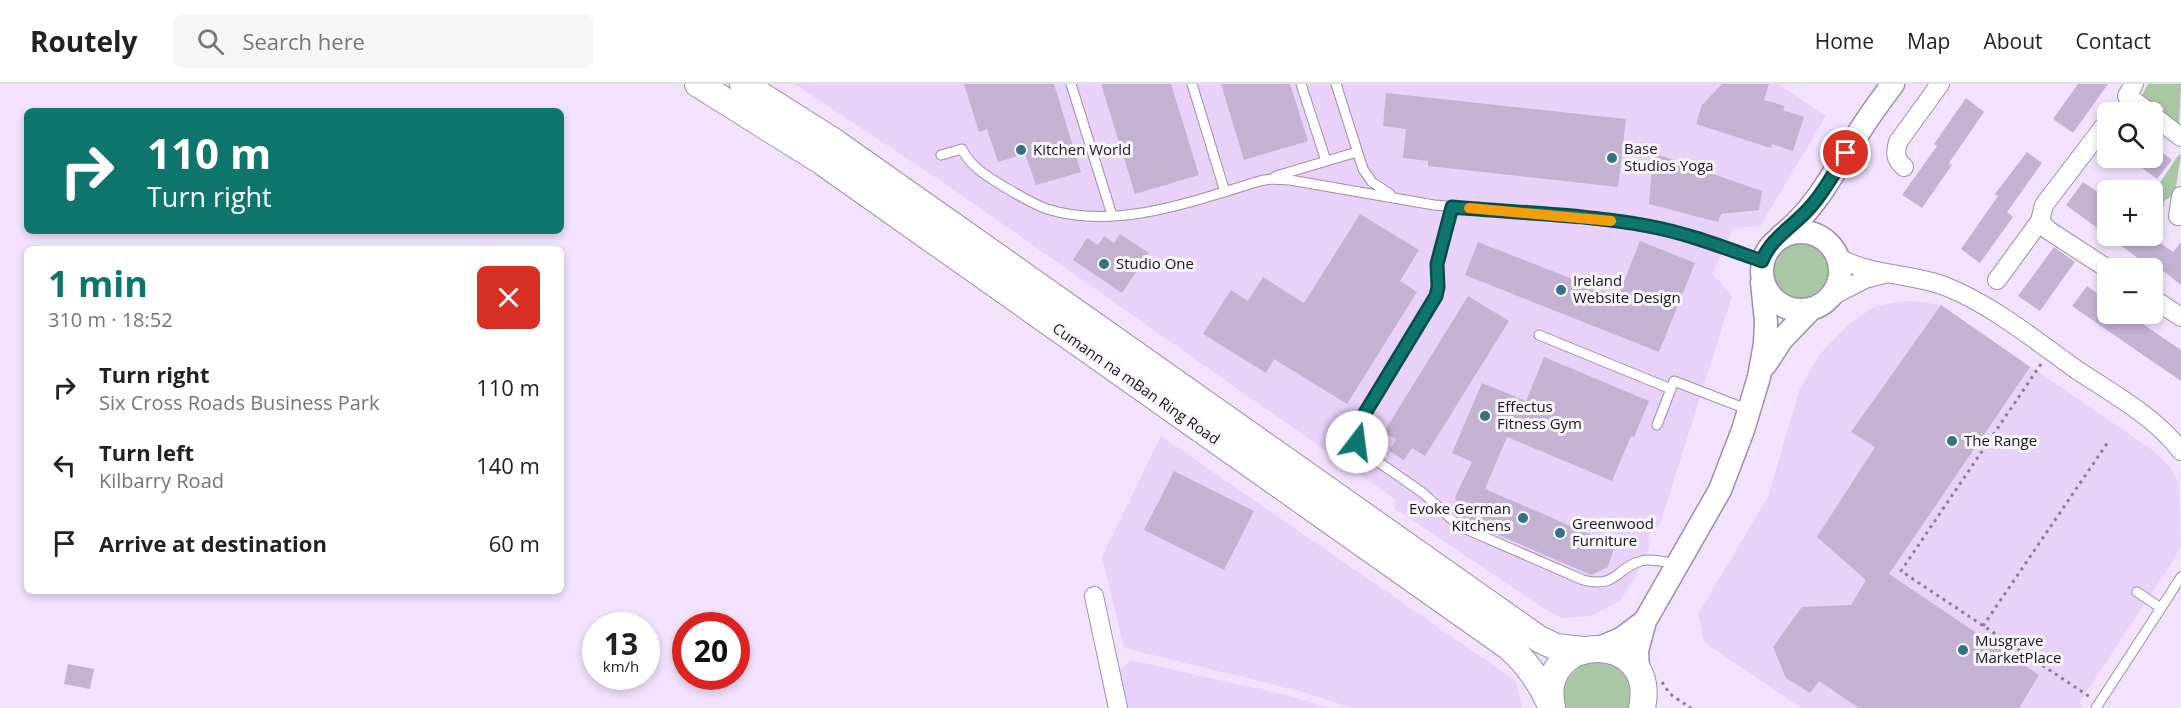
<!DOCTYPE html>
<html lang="en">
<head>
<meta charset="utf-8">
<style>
  :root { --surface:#fff; --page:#f6f6f6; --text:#222; --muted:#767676; --line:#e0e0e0; --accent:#0f766e }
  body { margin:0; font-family:"Open Sans",sans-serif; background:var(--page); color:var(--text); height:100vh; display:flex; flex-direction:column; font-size:22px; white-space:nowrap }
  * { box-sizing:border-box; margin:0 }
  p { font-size:20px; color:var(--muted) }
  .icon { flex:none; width:33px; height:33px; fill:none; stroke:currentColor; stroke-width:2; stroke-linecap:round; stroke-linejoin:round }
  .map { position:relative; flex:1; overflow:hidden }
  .details { position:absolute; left:24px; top:162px; width:540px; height:348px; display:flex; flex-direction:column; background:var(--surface); border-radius:9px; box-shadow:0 3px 9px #0003 }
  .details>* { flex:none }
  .hud { position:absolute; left:24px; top:24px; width:540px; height:126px; border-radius:9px; box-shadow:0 3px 9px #0003; background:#0f766e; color:#fff; overflow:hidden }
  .fabs { position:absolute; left:2097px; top:18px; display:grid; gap:12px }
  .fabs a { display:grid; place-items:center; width:66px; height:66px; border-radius:9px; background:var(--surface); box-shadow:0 3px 9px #0003; font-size:30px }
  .speed { position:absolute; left:582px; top:528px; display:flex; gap:12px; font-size:30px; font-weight:700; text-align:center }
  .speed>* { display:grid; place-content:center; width:78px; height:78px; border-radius:50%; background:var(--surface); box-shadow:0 3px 9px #0003; line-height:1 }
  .speed small { font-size:15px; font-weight:400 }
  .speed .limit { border:9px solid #d22; background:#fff; color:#111 }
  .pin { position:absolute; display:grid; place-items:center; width:51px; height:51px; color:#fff; margin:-26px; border:3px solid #fff; border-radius:50%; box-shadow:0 2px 6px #0007 }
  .me { position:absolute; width:66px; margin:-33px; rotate:15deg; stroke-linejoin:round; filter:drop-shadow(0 0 4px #0008) }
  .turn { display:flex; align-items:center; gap:21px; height:126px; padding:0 24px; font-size:27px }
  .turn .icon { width:78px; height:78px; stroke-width:2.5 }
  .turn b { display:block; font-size:42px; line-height:51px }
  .round { display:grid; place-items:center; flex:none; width:63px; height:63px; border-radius:9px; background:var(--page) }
  .overview { display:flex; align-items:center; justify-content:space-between; height:102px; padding:0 24px }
  h1 { font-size:36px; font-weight:700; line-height:45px; color:var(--accent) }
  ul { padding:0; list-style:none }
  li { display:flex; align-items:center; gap:18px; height:78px; padding:0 24px }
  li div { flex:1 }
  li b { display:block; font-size:22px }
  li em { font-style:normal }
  header { display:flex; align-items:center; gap:36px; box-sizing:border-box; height:84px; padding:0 30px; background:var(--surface); border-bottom:2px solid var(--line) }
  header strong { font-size:28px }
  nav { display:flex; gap:33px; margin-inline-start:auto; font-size:21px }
  .search { width:420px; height:54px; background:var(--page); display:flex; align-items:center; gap:15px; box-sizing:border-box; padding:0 21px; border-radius:9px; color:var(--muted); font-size:22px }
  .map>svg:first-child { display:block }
  .built { fill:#e9d2f9 }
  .green { fill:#a9c7a4 }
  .building { fill:#c4b2d2 }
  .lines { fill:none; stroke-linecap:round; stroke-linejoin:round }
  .service-casing { stroke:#9f8dac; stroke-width:11 }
  .minor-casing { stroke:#9f8dac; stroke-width:20 }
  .tertiary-casing { stroke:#9f8dac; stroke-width:25 }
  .secondary-casing { stroke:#9f8dac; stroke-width:28 }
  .path { stroke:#8a7f92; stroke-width:3; stroke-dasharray:3 4.5; stroke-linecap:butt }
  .service { stroke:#fff; stroke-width:9 }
  .minor { stroke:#fff; stroke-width:18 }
  .tertiary { stroke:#fff; stroke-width:22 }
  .secondary { stroke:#fff; stroke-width:26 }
  .route-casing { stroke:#0a4d48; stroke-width:15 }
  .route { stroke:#0f766e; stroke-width:10 }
  .slow { stroke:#f59e0b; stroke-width:10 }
  .poi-dot { fill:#327186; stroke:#f8f5fb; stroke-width:2 }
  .labels { text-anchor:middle; stroke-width:6; stroke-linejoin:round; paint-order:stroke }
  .poi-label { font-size:15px; fill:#1c1621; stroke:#f8f5fb; text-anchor:start }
  .street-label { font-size:15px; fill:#1c1621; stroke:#f8f5fb }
</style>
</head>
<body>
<header>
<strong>Routely</strong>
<div class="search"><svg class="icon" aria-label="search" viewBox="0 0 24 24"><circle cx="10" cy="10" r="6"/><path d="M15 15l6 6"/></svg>Search here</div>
<nav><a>Home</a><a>Map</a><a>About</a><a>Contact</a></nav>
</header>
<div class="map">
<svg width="2181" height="624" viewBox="0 0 2181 624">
  <rect width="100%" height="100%" fill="#f2e2fd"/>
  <path class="built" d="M795 0H1778L1826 32 1760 142 1733 144 1713 190 1732 212 1660 440 1652 445 1649 452V465L1637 490 1620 517 1591 532 1562 534 1546 526 1394 424 1396 416 947 101Z
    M1903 217 1929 218 1941 221 2151 365 2170 383 2179 399 2181 460 2175 474 2079 619 2085 624H1801L1704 558 1698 530 1768 413 1800 304 1820 270 1848 241 1875 222Z
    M1161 352 1516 597 1522 624H1352L1300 607 1124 564 1102 473Z
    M1131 576 1294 613 1327 624H1127L1119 587Z"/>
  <path class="green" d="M2148 0H2181L2179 42 2145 19 2148 15 2142 11Z
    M2181 70 2175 110 2164 117V122L2160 127 2153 122V109L2177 73Z
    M1772 188a29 29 0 1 1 58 0a29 29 0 1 1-58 0Z
    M1592 577C1607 577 1626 583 1630 600 1632 607 1630 617 1630 624H1565C1556 602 1572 584 1592 577Z"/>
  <path class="building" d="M964 0H1054L1081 88 1036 101 1025 70 998 78 987 45 979 48Z
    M1101 0H1171L1199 91 1135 110Z
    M1221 0H1290L1308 57 1244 76Z
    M1722 0H1769L1764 16 1785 22 1783 26 1804 33 1793 67 1772 60 1771 64 1696 40 1702 21Z
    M2078 0H2108L2073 49 2053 35Z
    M1386 9 1626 35 1618 103 1428 82V77L1403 74 1406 45 1383 42Z
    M1966 14 1984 28 1949 79 1952 81 1922 124 1902 111 1937 62 1934 60Z
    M2152 61 2172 76 2157 95 2129 74H2152Z
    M2027 68 2042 79 2007 128 2013 133 1980 179 1961 165 1998 112 1995 110Z
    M1653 69 1762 107 1759 126 1721 130 1718 138 1649 120Z
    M2083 98 2108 115V152H2150L2173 168 2181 158V201L2157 182 2154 186 2066 121Z
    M1360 130 1419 166 1400 197 1417 208 1347 320 1274 275 1266 289 1203 250 1231 206 1248 217 1263 193 1304 219Z
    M1120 150 1149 169 1122 209 1073 176 1087 154 1098 161 1104 152 1114 159Z
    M1640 157 1695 179 1659 268 1465 191 1478 158 1618 213Z
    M2054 163 2075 178 2040 227 2018 212Z
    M2087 202 2108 217V230H2128L2181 266V297L2072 222Z
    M1468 212 1509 237 1425 372 1412 364 1404 376 1389 367 1396 355 1384 348Z
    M1941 221 2030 283 1889 490 2039 591 2019 624H1859L1819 597 1810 609 1786 594 1773 563 1802 523 1851 521 1866 496 1817 453 1875 363 1851 348Z
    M1544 273 1649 317 1634 353 1631 352 1612 397 1507 353 1485 405 1615 461 1608 483 1591 491 1462 435 1455 413 1472 378 1452 369 1482 299 1526 317Z
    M1174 387 1254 427 1224 486 1144 446Z
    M68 580 94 585 90 605 64 600Z"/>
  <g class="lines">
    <defs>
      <path id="service" d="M1071 0 1112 131
        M1192 0 1225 108
        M1301 0 1326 77
        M1336 0 1363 85 1372 98 1390 110
        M941 71 962 65C971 84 989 93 1006 104 1019 111 1033 120 1047 125 1117 147 1196 116 1263 96
        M1276 92 1357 68
        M1260 97 1271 95 1290 96 1434 121 1615 137 1650 142 1682 150 1762 177
        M1452 123 1438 175V207L1434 217 1359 339C1354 352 1356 361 1367 370L1423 409 1459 442 1583 496C1618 505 1616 483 1641 477 1651 474 1665 478 1676 480
        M1539 251 1671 305
        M1657 341 1674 297 1749 326
        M2137 508 2161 524 2181 493
        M2096 624 2161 524"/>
      <path id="minor" d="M2134 0 2127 12 2149 28
        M2152 31 2181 53
        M2108 37 2044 121 2040 137 2048 146 2108 185
        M1904 83C1895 75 1895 69 1898 58L1940 0
        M2178 132 2181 112
        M1838 173C1869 192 1912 189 1947 203 1994 222 2036 257 2077 286 2113 310 2154 332 2181 367
        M1997 196 2040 137
        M1830 213 1865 195 1884 190
        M2152 214 2181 233
        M1094 512 1118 624"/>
      <path id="tertiary" d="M1762 187a39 39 0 1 1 78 0a39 39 0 1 1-78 0Z
        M1781 152C1815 126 1833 89 1856 53 1867 35 1880 17 1893 0
        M1765 281 1782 255 1811 225
        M1599 564 1621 555 1645 537
        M1638 586 1637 567 1645 537 1720 406 1743 346 1759 293 1765 260 1766 238 1762 198"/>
      <path id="secondary" d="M698 0 821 77 1509 563C1528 580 1542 600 1552 624
        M743 0 833 57 1539 555 1556 563 1583 566
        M1552 623C1535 547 1659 544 1642 624"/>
    </defs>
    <use href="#service" class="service-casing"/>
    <use href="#minor" class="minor-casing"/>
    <use href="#tertiary" class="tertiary-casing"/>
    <use href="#secondary" class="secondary-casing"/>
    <path class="path" d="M2041 280 1901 487 2090 613
      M1983 542 2108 358
      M1662 598 1670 610 1691 624"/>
    <use href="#service" class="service"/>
    <use href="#minor" class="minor"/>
    <use href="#tertiary" class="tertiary"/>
    <use href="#secondary" class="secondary"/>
  </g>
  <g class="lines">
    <defs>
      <path id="route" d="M1357 358 1356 348 1362 334 1436 212 1438 203 1437 180 1452 123C1517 129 1584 130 1648 142 1687 149 1725 164 1762 177 1771 153 1796 141 1812 121 1826 105 1835 87 1846 69"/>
    </defs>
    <use href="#route" class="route-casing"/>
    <use href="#route" class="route"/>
    <path class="slow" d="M1469 124 1611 137"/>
  </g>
  <g class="poi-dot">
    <circle cx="1021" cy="66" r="6"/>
    <circle cx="1612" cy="74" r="6"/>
    <circle cx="1104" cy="180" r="6"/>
    <circle cx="1561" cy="206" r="6"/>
    <circle cx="1485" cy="332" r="6"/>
    <circle cx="1952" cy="357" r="6"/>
    <circle cx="1523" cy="434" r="6"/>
    <circle cx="1560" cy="449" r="6"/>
    <circle cx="1963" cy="566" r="6"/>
  </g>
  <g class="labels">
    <g class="poi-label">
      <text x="1624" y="70">Base<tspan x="1624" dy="17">Studios Yoga</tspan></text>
      <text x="1033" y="71">Kitchen World</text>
      <text x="1116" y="185">Studio One</text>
      <text x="1573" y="202">Ireland<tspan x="1573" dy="17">Website Design</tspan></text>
      <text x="1497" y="328">Effectus<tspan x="1497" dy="17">Fitness Gym</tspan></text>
      <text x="1964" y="362">The Range</text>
      <text x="1511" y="430" text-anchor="end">Evoke German<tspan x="1511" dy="17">Kitchens</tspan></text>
      <text x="1572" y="445">Greenwood<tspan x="1572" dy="17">Furniture</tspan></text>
      <text x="1975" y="562">Musgrave<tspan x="1975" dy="17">MarketPlace</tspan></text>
    </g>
    <g class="street-label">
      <text transform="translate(1136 300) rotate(35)" y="5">Cumann na mBan Ring Road</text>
    </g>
  </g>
</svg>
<div class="fabs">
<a><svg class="icon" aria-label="search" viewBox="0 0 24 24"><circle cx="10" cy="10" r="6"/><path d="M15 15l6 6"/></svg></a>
<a>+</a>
<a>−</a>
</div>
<div class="speed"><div>13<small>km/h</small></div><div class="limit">20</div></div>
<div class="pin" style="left:1846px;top:69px;background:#d93025"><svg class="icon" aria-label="arrive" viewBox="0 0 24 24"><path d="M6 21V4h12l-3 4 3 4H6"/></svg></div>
<svg class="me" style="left:1357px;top:358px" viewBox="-20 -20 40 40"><circle r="19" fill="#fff"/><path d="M0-13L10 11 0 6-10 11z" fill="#0f766e"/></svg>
<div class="hud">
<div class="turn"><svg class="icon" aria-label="right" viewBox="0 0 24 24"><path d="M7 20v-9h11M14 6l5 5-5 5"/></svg><div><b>110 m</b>Turn right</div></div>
</div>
<section class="details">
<div class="overview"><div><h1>1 min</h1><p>310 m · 18:52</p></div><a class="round" style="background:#d93025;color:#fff"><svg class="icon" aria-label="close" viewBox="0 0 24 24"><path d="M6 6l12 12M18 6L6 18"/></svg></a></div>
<ul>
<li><svg class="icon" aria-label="right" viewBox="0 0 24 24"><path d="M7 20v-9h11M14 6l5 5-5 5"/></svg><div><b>Turn right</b><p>Six Cross Roads Business Park</p></div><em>110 m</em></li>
<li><svg class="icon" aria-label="left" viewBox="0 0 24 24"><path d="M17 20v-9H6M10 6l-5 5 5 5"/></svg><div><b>Turn left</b><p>Kilbarry Road</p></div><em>140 m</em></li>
<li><svg class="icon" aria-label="arrive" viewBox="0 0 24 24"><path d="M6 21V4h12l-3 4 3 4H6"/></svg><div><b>Arrive at destination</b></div><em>60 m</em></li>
</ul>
</section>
</div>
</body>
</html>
